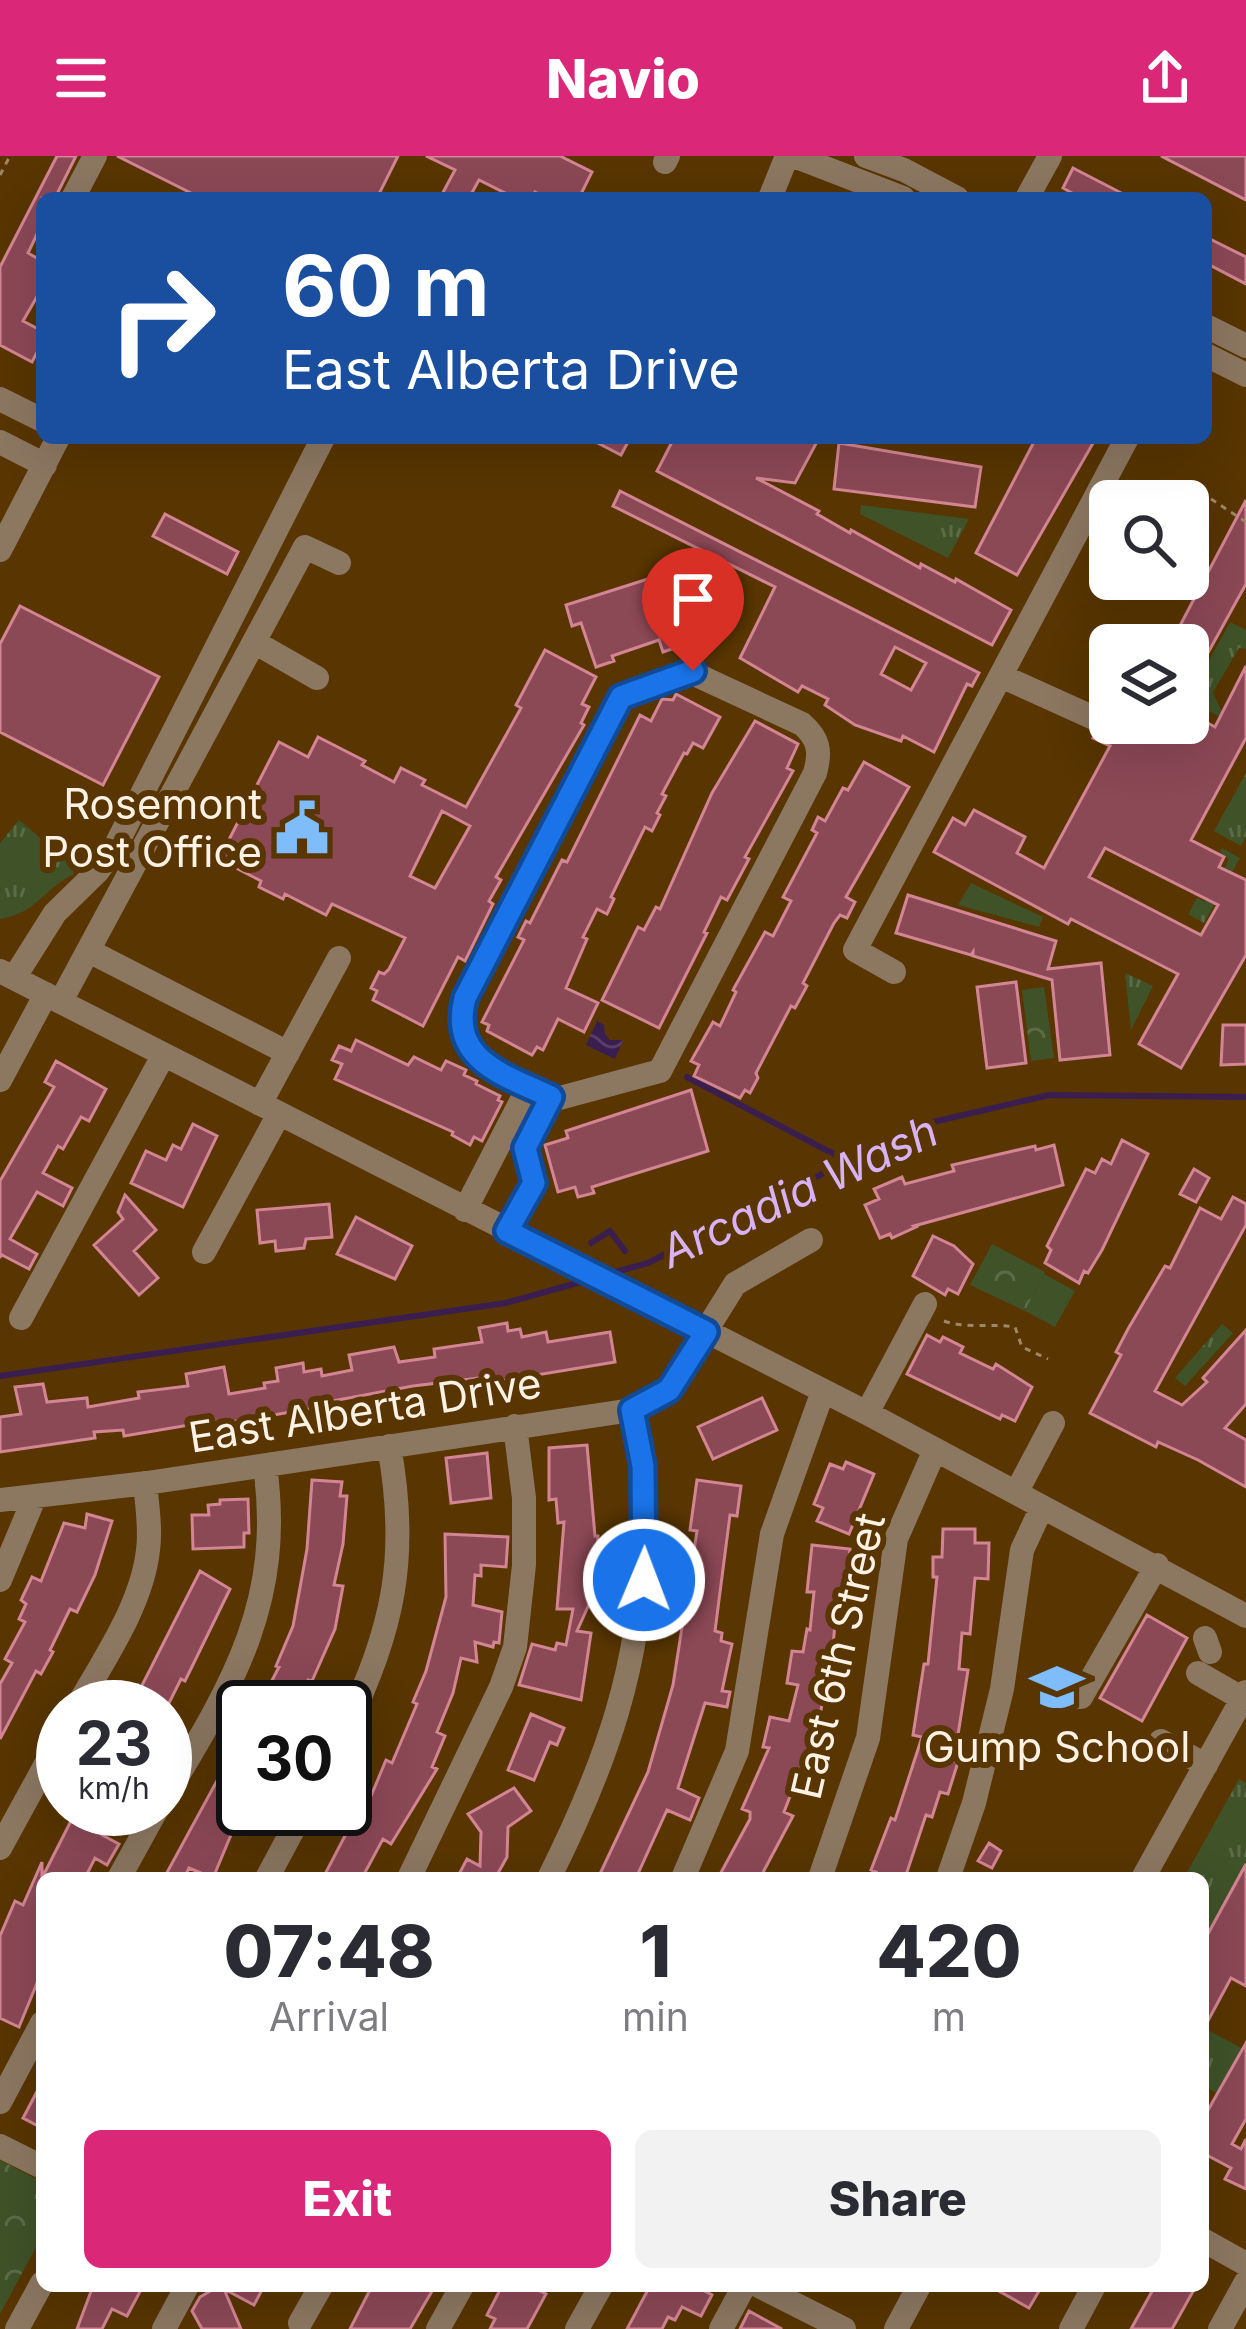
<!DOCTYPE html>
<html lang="en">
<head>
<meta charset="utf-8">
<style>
  :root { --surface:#fff; --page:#f2f2f3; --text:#2b2b33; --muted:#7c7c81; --accent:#db2777 }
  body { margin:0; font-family:Inter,sans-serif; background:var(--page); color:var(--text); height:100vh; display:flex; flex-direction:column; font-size:45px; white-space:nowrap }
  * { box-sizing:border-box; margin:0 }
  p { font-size:39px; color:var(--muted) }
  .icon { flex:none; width:66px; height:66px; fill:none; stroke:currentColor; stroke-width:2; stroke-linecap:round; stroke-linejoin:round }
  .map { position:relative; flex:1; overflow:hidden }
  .side { position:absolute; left:36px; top:1716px; width:1173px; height:420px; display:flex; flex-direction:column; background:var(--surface); border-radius:18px; box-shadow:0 12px 48px #0002 }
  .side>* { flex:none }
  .guide { position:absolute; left:36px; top:36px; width:1176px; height:252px; border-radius:18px; box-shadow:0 12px 48px #0002; background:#1a4fa0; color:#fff; overflow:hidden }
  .buttons { position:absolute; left:1089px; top:324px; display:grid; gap:24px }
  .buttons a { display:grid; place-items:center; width:120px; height:120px; border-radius:18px; background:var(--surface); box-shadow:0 12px 48px #0002; font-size:60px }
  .speed { position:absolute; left:36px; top:1524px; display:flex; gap:24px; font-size:60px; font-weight:700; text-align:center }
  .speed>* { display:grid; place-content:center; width:156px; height:156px; border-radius:50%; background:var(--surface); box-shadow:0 12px 48px #0002; line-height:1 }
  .speed small { font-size:30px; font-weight:400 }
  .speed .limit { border:6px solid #111; border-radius:18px; background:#fff; color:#111 }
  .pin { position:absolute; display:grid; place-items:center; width:102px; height:102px; color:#fff; margin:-123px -51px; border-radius:50% 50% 50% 0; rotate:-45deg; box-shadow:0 0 12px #0007 }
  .pin .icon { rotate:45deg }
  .me { position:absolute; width:132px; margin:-66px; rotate:1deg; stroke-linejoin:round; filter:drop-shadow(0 0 9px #0008) }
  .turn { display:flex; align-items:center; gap:42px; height:252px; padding:0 48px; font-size:54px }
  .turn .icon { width:156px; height:156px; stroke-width:2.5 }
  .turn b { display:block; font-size:84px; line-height:102px }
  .eta { display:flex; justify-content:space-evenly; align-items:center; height:204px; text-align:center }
  .eta b { font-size:72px; font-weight:800; line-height:84px }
  .primary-button { display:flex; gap:24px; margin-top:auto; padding:24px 48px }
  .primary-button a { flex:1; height:138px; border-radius:18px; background:var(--accent); color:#fff; font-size:48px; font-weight:800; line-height:138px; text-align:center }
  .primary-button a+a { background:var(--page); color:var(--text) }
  header { display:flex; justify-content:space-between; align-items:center; height:156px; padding:0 48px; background:var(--accent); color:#fff; font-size:54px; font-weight:800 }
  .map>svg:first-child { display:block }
  .grass { fill:url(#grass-tufts) }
  .park { fill:url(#park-crowns) }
  .pitch { fill:#3f5228 }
  .water { fill:url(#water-waves) }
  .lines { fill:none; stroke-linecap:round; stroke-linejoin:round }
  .stream { stroke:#3b1e50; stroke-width:6 }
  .building { fill:#8b4855; stroke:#d48593; stroke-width:3; fill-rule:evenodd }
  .path { stroke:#a08765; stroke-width:3; stroke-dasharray:6 6; stroke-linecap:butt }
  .minor { stroke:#8c7761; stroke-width:24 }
  .route-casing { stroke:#114b97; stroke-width:30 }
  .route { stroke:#1a73e8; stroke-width:21 }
  .labels { text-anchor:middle; stroke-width:12; stroke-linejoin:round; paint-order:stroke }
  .poi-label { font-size:42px; fill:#fcf1e5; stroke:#583501; text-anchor:end }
  .street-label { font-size:42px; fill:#fcf1e5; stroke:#583501 }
  .water-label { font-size:45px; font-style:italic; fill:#d7b3f4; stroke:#583501 }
</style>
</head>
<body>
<header><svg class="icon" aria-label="menu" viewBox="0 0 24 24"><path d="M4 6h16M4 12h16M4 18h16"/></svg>Navio<svg class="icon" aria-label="share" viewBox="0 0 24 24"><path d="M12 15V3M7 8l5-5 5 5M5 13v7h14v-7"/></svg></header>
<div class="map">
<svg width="1246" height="2173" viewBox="0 0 1246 2173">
  <defs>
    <pattern id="grass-tufts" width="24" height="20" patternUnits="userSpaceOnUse" patternTransform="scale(3)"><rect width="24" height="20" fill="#3f5228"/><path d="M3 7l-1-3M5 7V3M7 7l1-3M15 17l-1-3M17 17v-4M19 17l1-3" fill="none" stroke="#5c6b47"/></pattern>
    <pattern id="park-crowns" width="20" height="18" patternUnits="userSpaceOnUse" patternTransform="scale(3)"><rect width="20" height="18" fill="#3f5228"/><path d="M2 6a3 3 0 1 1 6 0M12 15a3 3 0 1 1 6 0" fill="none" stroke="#5c6b47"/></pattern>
    <pattern id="water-waves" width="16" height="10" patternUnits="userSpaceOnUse" patternTransform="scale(3)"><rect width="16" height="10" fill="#3b1e50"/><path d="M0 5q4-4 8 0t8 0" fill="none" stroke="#583f69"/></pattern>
  </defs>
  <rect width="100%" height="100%" fill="#583501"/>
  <path class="grass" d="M861 349 969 363 948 402 860 358Z
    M1230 466 1246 474V493L1239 492 1213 536 1225 564 1188 543Z
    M1246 617V680L1241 690 1214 675Z
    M19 664 68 705 74 718C42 734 37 757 0 763V687Z
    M1222 692 1240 702 1204 767 1188 758 1197 742 1205 746 1229 703 1220 696Z
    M971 727 1043 761 1039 771 958 749Z
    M1125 817 1153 830 1131 874Z
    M1222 1168 1233 1177 1185 1230 1175 1222Z
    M1239 1623 1246 1627V1708L1203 1787V1722H1184Z
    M1204 1872 1243 1893 1218 1938 1203 1930Z"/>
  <path class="park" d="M1044 831 1054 902 1031 905 1022 834Z
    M992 1088 1045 1116 1025 1155 970 1129Z
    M0 2004 42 2026V2080L0 2158Z"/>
  <path class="pitch" d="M1044 1118 1075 1135 1055 1171 1025 1155Z"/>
  <path class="water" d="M597 865 604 869 605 878 610 884H623L615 903 586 889Z"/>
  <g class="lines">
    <path class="stream" d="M687 921 847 1005
      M591 1087 610 1075 625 1095
      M612 1117 648 1107 916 970 1049 939 1246 941
      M0 1220 506 1147 588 1124"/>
  </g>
  <path class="building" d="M57 0H76L55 42H42V68L28 97 42 105V132L23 165 42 175V187L32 206 0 189V111Z
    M117 0H398L377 42H201Z
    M426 0H560L592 16 579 42H547L535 36 532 42H515L479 24 469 42H440L455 14Z
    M1161 0H1246V44Z
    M1073 12 1131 42H1081L1063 32Z
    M1206 81 1246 101V128L1206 107Z
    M588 282H620L628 286 621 299Z
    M674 282H819L795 327 756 322 819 355 817 358 850 377 851 374 920 412 921 408 955 426 956 423 1011 454 992 489 657 315Z
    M1036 282H1096L1017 419 976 397Z
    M839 287 981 311 975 351 834 333Z
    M620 335 979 517 972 530 967 528 934 596 903 580 901 585 855 569 825 549 828 543 802 530 798 536 740 502 775 431 613 350ZM895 491 926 507 911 534 881 518Z
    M1246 344V428L1188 533V489H1142L1151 472 1173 483Z
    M165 358 238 396 227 418 153 380Z
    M709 414 730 473 663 496 659 484 612 500 614 505 596 511 581 467 572 470 566 449 651 422 645 434Z
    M20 450 159 521 103 629 0 576V488Z
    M545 494 596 521 582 548 589 551 581 567 584 569 496 721 501 724 489 745 493 748 465 805 458 801 423 870 373 844 377 835 371 832 379 816 384 818 389 813 405 782 332 748 326 759 285 738 283 743 259 731 261 725 219 703 279 586 308 601 318 581 365 605 362 609 394 626 401 612 425 624 422 629 466 651 521 552 516 549ZM442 655 470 670 435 732 410 720Z
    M1246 510V582L1191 684 1224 701 1219 711 1246 724V799L1181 912 1139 888 1178 818 1071 763 1068 768 934 696 953 662 965 669 974 654 1025 681 1017 697 1044 712 1110 590 1093 582 1095 578 1109 567H1188V556L1215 571ZM1105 692 1218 749 1201 779 1089 721Z
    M676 538 720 561 703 592 693 587 687 598 684 597 662 638 666 640 657 657 660 659 652 675 645 671 611 741 614 743 607 758 597 753 583 781 587 783 566 832 598 847 584 876 558 863 543 894 537 891 532 899 487 875 489 869 482 866 524 784 518 781 526 765 530 767 562 704 567 706 640 559 651 565 662 543 673 544Z
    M755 565 798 588 787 612 793 615 745 701 749 703 727 744 721 741 704 776 707 777 659 872 602 844 638 771 644 774 656 751 660 753 712 637Z
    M864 606 909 631 846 741 855 746 847 762 840 759 834 767 803 827 807 830 795 852 791 850 756 917 758 922 750 937 745 934 740 942 694 920 699 909 691 905 713 866 720 870 736 836 733 834 765 776 773 780 791 745 783 741 817 677 812 674 818 661 825 665 843 632 848 634Z
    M908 739 1056 785 1048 813 1101 807 1110 899 1060 904 1052 824 973 800V796L971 799 896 777Z
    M1016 826 1026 907 987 912 977 831Z
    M1223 869H1246V908L1221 909Z
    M356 884 408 909 414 901 441 914 446 905 466 914 464 919 477 925 476 928 500 940 498 944 502 946 482 985 474 981 470 989 452 979 453 976 335 923 342 908 332 904 339 890 351 895Z
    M56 905 106 933 89 965 81 961 63 993 58 990 43 1017 72 1032 63 1050 37 1036 10 1083 37 1098 29 1113 2 1099 0 1101V1025L54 931 45 926Z
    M691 934 708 995 592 1031 594 1037 578 1041 575 1031 558 1036 545 989 568 982 566 975Z
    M193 968 217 980 183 1051 131 1027 146 995 166 1004 173 989 181 993Z
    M1122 984 1148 998 1102 1094 1088 1117 1084 1115 1079 1127 1045 1107 1051 1094 1047 1090 1086 1013 1095 1017 1102 1003 1111 1008Z
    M1054 989 1063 1029 914 1070 916 1071 892 1082 890 1078 880 1082 865 1049 879 1043 874 1033 902 1021 905 1028 954 1015 952 1009 1035 990 1036 994Z
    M1194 1013 1209 1022 1196 1046 1180 1038Z
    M125 1039 156 1074 134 1095 158 1122 139 1139 94 1089 123 1063 118 1056Z
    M1233 1041 1246 1048V1069L1155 1235 1182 1249 1207 1226 1203 1222 1246 1174V1248L1225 1272 1246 1284V1331L1198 1304 1158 1286 1156 1291 1090 1257 1121 1199 1116 1196 1128 1173 1165 1110 1170 1112 1200 1052 1221 1063Z
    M329 1048 332 1081 306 1083 304 1092 276 1095 275 1085 260 1087 257 1054Z
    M356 1061 412 1090 395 1123 337 1098Z
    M933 1080 954 1090 973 1108 958 1138 948 1133 945 1139 913 1120Z
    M507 1167 508 1175 520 1173 522 1181 546 1176 548 1186 610 1176 615 1206 489 1227 488 1221 413 1230 327 1246V1250L195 1272V1268L124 1280 123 1274 94 1276 95 1282 0 1296V1261L21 1258 15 1231 43 1228 47 1246 87 1242 88 1251 139 1242 138 1236 188 1230 186 1218 224 1211 229 1238 265 1232 264 1227 278 1225 276 1212 303 1207 304 1216 321 1213 322 1220 352 1214 349 1199 394 1191 399 1206 435 1201 434 1193 482 1186 479 1172Z
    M927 1179 940 1186 943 1181 963 1191 960 1197 993 1213 996 1208 1032 1231 1015 1265 1002 1259 1000 1263 907 1218Z
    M762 1242 777 1274 713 1303 698 1271Z
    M587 1289 595 1380H598L595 1435 577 1475 591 1477 581 1544 519 1529 532 1488 555 1494 557 1487 566 1489 573 1453H557L564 1366 558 1367 556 1343 549 1344V1292Z
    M487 1297 491 1342 451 1347 446 1302Z
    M846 1306 874 1318 849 1378 817 1365 823 1352 814 1348 830 1308 843 1313Z
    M312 1324 342 1326 340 1340H347L343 1388 334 1429 343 1430 335 1473 312 1525 308 1524 294 1551H258L279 1511 276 1510 293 1470 307 1393Z
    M697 1324 741 1330 737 1360 730 1359 715 1475 722 1477 721 1485 732 1488 722 1535 730 1536 727 1551 705 1547 678 1632 699 1642 690 1664 667 1654 636 1722H598L648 1616 673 1529 697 1375 690 1374Z
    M248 1343 249 1377H244V1391L193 1393 192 1359H209L208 1349 220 1348V1344Z
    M87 1358 112 1365 95 1419 77 1456 70 1453 50 1494 53 1496 41 1518 36 1515 0 1583V1528L12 1507 5 1503 25 1466 19 1463 26 1448 21 1444 32 1421 41 1425 64 1367 85 1372Z
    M943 1373H975V1387H989L988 1423 975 1422 970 1478 962 1477 959 1513 968 1514 954 1605 958 1606 948 1638 940 1636 932 1661 926 1659 905 1722H873L876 1716 871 1714 891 1662 895 1664 922 1581 913 1579 924 1508H928L937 1421H933V1401H942Z
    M445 1378 508 1381 506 1411 481 1409V1420L475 1419 473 1449 502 1456 499 1487 494 1486 493 1491 475 1486 477 1506 461 1502 453 1537 437 1576 445 1580 432 1611 437 1613 391 1688 383 1683 362 1722H323L361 1649 366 1652 386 1604 392 1607 417 1548 413 1546 426 1515 446 1441Z
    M812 1389 850 1393 843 1457H836L829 1533H825L812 1601 806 1599 784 1656 793 1660 760 1722H718L750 1663V1656L742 1653 769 1592 763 1591 770 1561 789 1565 798 1529 787 1527 792 1495 803 1496 807 1473 810 1474 814 1436H807Z
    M200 1415 230 1433 185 1525 181 1523 167 1551H131Z
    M1147 1459 1187 1482 1142 1565 1100 1542Z
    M531 1558 564 1572 557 1589 550 1586 534 1624 508 1614Z
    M243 1577V1650L213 1722 189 1712 184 1722H164Z
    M514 1632 531 1655 508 1671 507 1701 497 1719 502 1722H457L467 1703 480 1710 481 1676 468 1658Z
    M77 1653H116L102 1679 119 1688 107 1709 95 1702 85 1722H42Z
    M989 1687 1001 1695 992 1712 978 1705Z
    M42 1706V1815L19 1871 0 1862V1780L15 1745 23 1749Z
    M1246 1708V1830L1231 1822 1203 1874V1787Z
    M1246 1887V1963L1232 1988 1241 1993 1246 1983V2033L1225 2023 1231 2012 1203 1997V1963Z
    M42 1926V1972L23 1962Z
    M93 2130H143L127 2160 112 2153 102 2173H77Z
    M219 2130H264L254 2149 224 2133 241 2173H202L192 2155 200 2141Z
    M372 2130H435L410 2173H350Z
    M502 2130H530L546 2138 527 2173H490L495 2163 487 2159Z
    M650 2130H695L712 2139 701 2160 682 2151 675 2164 668 2161 662 2173H627Z
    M990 2130H1042L1029 2152Z
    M1155 2130H1196L1172 2173H1131Z
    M749 2155 782 2173H740Z"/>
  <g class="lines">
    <path class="path" d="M0 19 10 0
      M1211 343 1246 366
      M944 1165C966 1173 991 1167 1015 1171L1022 1191 1048 1203"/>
    <path class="minor" d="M794 0 903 42
      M866 0 904 14 957 42
      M665 6 668 0
      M73 42 95 0
      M770 42 787 0
      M1027 42 1050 0
      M1206 170 1246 190
      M1206 199 1246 219
      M0 243 42 264
      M0 286 45 309
      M1102 330 1132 345
      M1188 374 1193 377
      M0 394 58 282
      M254 486 317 522
      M688 515 802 568C819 583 821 595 815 617L660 915 556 943C508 920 449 906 465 843L621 541Z
      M1001 520 1094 562
      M89 795 288 897
      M0 815 867 1257 1246 1460
      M894 816 855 794 1127 282
      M14 822 55 757 97 716 114 693 323 282
      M61 845 305 391 339 407
      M0 924 46 838
      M260 948 339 802
      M465 1054 529 930
      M507 1075 534 1026 525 991 551 941
      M204 1096 279 958
      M21 1162 163 900
      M867 1257 925 1148
      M1016 1337 1053 1267
      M0 1344 147 1327 632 1254 669 1234 735 1128 811 1084
      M0 1424 35 1340
      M1205 1482 1210 1496
      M1198 1517 1243 1543
      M1081 1541 1157 1409
      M77 1551C104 1503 142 1449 148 1394 151 1372 147 1349 145 1327
      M345 1573C394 1474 409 1399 389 1290
      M1161 1585 1206 1609
      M165 1641C233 1528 284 1446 265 1310
      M0 1692 63 1577
      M119 1722 157 1653
      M267 1722 304 1653
      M409 1722 501 1531 515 1491 524 1409V1342L515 1270
      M549 1722C606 1608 641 1510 644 1381 645 1338 644 1295 632 1254
      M683 1722 737 1595 772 1378 823 1235
      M820 1722 868 1582 896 1383 934 1296
      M948 1722 974 1647 1002 1533 1022 1394 1042 1351
      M1143 1722 1246 1536
      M0 1946 42 1867
      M0 1990 42 2011
      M1203 2084 1246 2108
      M759 2130 844 2173
      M300 2167 321 2130
      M17 2173 42 2127
      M164 2173 187 2130
      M438 2173 462 2130
      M577 2173 601 2130
      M721 2173 744 2130
      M896 2173 919 2130
      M1071 2173 1094 2130
      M1220 2173 1246 2126"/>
  </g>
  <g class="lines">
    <defs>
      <path id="route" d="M644 1424 643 1310 632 1254 669 1234 706 1176 507 1075 534 1027 525 992 551 941C504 919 449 904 465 842L621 541 693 515"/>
    </defs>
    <use href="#route" class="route-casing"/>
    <use href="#route" class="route"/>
  </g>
  <defs>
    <symbol id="civic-bare" viewBox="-9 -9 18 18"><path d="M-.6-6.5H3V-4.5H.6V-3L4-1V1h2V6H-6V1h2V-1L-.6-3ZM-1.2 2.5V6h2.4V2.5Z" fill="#7fbdfa" stroke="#583501" stroke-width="2.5" paint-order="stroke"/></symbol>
    <symbol id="school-bare" viewBox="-9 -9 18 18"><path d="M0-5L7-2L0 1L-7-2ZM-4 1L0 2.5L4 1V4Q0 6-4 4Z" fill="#7fbdfa" stroke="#583501" stroke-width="2.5" paint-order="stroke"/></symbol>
  </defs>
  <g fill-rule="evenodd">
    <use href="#civic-bare" x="264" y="634" width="76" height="76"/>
    <use href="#school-bare" x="1019" y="1493" width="76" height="76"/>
  </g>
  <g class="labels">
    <g class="poi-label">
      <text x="262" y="663">Rosemont<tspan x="262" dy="48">Post Office</tspan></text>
      <text x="1057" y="1606" text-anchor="middle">Gump School</text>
    </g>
    <g class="street-label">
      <text transform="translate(365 1254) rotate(-9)" y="15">East Alberta Drive</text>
      <text transform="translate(838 1500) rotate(-77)" y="15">East 6th Street</text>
    </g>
    <g class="water-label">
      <text transform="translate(799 1035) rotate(-25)" y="16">Arcadia Wash</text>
    </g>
  </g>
</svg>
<div class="buttons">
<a><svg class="icon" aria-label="search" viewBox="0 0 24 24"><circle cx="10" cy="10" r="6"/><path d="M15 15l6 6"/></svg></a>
<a><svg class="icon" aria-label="layers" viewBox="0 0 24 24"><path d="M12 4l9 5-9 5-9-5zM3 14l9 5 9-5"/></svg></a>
</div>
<div class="speed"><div>23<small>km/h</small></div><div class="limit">30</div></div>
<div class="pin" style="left:693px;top:515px;background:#d93025"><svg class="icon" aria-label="arrive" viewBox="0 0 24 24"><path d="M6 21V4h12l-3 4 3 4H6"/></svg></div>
<svg class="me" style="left:644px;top:1424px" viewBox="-20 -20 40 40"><circle r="17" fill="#1a73e8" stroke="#fff" stroke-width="3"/><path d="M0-11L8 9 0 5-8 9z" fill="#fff"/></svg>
<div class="guide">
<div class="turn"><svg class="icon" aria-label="right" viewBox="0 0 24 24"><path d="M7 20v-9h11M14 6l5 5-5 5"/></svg><div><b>60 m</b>East Alberta Drive</div></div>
</div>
<section class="side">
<div class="eta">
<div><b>07:48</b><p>Arrival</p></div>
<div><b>1</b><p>min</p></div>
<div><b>420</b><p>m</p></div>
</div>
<div class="primary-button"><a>Exit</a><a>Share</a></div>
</section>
</div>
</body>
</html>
